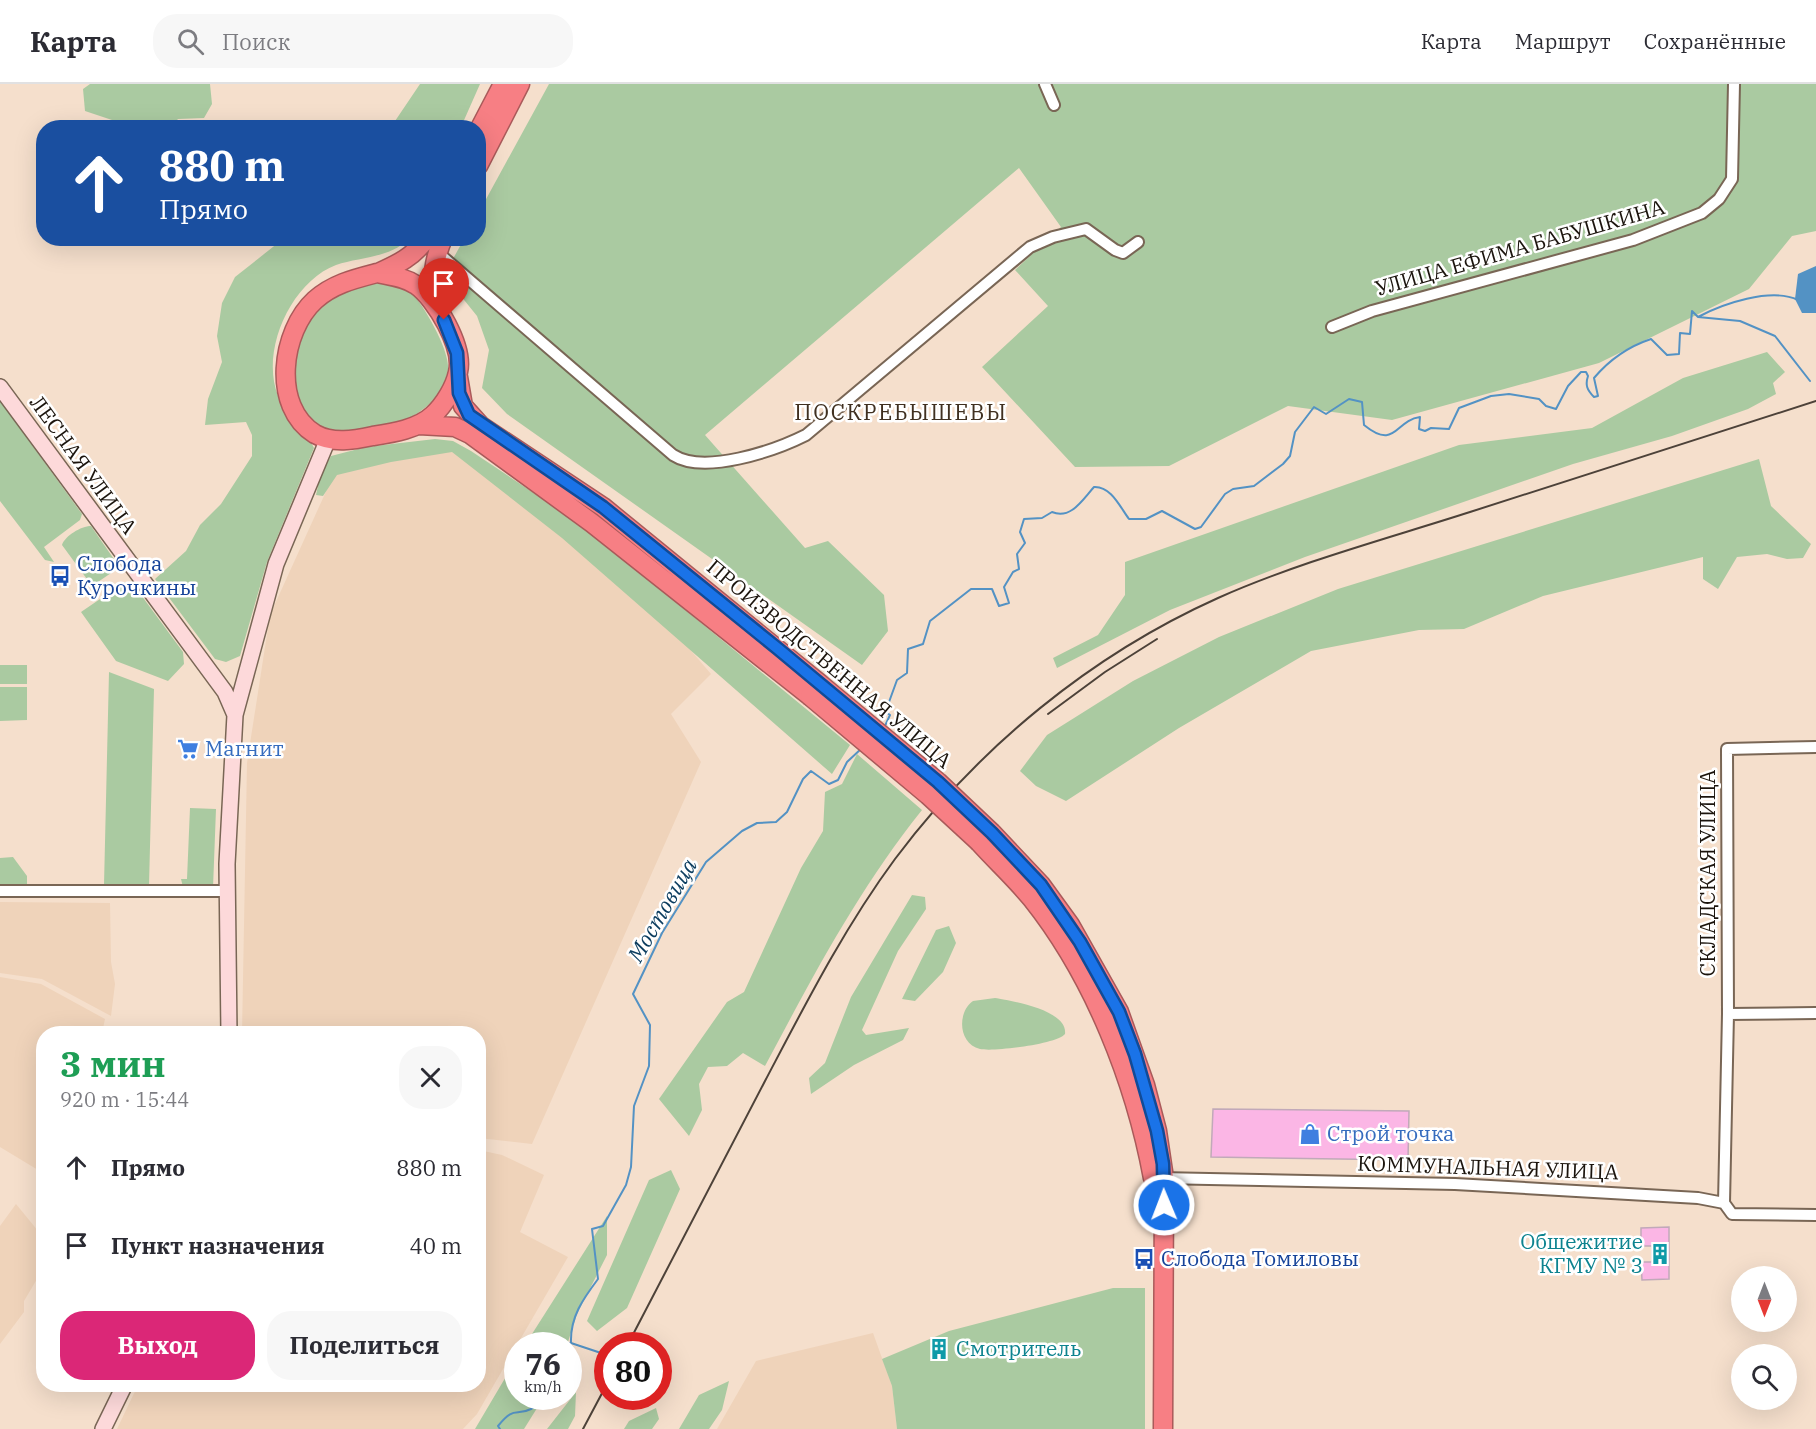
<!DOCTYPE html>
<html lang="ru">
<head>
<meta charset="utf-8">
<style>
  :root { --surface:#fff; --page:#f7f7f7; --text:#2b2b33; --muted:#7c7c81; --line:#e1e1e2; --accent:#db2777 }
  body { margin:0; font-family:"IBM Plex Serif",serif; background:var(--page); color:var(--text); height:100vh; display:flex; flex-direction:column; font-size:22px; white-space:nowrap }
  * { box-sizing:border-box; margin:0 }
  p { font-size:20px; color:var(--muted) }
  .icon { flex:none; width:33px; height:33px; fill:none; stroke:currentColor; stroke-width:2; stroke-linecap:round; stroke-linejoin:round }
  .map { position:relative; flex:1; overflow:hidden }
  .drawer { position:absolute; left:36px; top:942px; width:450px; height:366px; display:flex; flex-direction:column; background:var(--surface); border-radius:24px; box-shadow:0 6px 24px #0002 }
  .drawer>* { flex:none }
  .guide { position:absolute; left:36px; top:36px; width:450px; height:126px; border-radius:24px; box-shadow:0 6px 24px #0002; background:#1a4fa0; color:#fff; overflow:hidden }
  .needle { width:39px; rotate:180deg }
  .tools { position:absolute; left:1731px; top:1182px; display:grid; gap:12px }
  .tools a { display:grid; place-items:center; width:66px; height:66px; border-radius:50%; background:var(--surface); box-shadow:0 6px 24px #0002; font-size:30px }
  .speed { position:absolute; left:504px; top:1248px; display:flex; gap:12px; font-size:30px; font-weight:700; text-align:center }
  .speed>* { display:grid; place-content:center; width:78px; height:78px; border-radius:50%; background:var(--surface); box-shadow:0 6px 24px #0002; line-height:1 }
  .speed small { font-size:15px; font-weight:400 }
  .speed .limit { border:9px solid #d22; background:#fff; color:#111 }
  .pin { position:absolute; display:grid; place-items:center; width:51px; height:51px; color:#fff; margin:-62px -26px; border-radius:50% 50% 50% 0; rotate:-45deg; box-shadow:0 0 6px #0007 }
  .pin .icon { rotate:45deg }
  .me { position:absolute; width:66px; margin:-33px; rotate:359deg; stroke-linejoin:round; filter:drop-shadow(0 0 4px #0008) }
  .turn { display:flex; align-items:center; gap:21px; height:126px; padding:0 24px; font-size:27px }
  .turn .icon { width:78px; height:78px; stroke-width:2.5 }
  .turn b { display:block; font-size:42px; line-height:51px }
  .round { display:grid; place-items:center; flex:none; width:63px; height:63px; border-radius:24px; background:var(--page) }
  .summary { display:flex; align-items:center; justify-content:space-between; height:102px; padding:0 24px }
  h1 { font-size:36px; font-weight:700; line-height:45px; color:#1e9e55 }
  .button { display:flex; gap:12px; margin-top:auto; padding:12px 24px }
  .button a { flex:1; height:69px; border-radius:24px; background:var(--accent); color:#fff; font-size:24px; font-weight:700; line-height:69px; text-align:center }
  .button a+a { background:var(--page); color:var(--text) }
  ul { padding:0; list-style:none }
  li { display:flex; align-items:center; gap:18px; height:78px; padding:0 24px }
  li div { flex:1 }
  li b { display:block; font-size:22px }
  li em { font-style:normal }
  header { display:flex; align-items:center; gap:36px; box-sizing:border-box; height:84px; padding:0 30px; background:var(--surface); border-bottom:2px solid var(--line) }
  header strong { font-size:28px }
  nav { display:flex; gap:33px; margin-inline-start:auto; font-size:21px }
  .search { width:420px; height:54px; background:var(--page); display:flex; align-items:center; gap:15px; box-sizing:border-box; padding:0 21px; border-radius:24px; color:var(--muted); font-size:22px }
  .map>svg:first-child { display:block }
  .built { fill:#efd3ba }
  .green { fill:#aacaa1 }
  .water { fill:#5392c4 }
  .lines { fill:none; stroke-linecap:round; stroke-linejoin:round }
  .stream { stroke:#5392c4; stroke-width:2 }
  .building { fill:#fbb6e5; stroke:#c1a9b9; stroke-width:1.5 }
  .street-casing { stroke:#796655; stroke-width:14 }
  .secondary-casing { stroke:#796655; stroke-width:18 }
  .highway-casing { stroke:#aa5a5a; stroke-width:21 }
  .street { stroke:#fff; stroke-width:10 }
  .secondary { stroke:#fdd9da; stroke-width:15 }
  .highway { stroke:#f77f84; stroke-width:18 }
  .rail { stroke:#4d4239; stroke-width:2 }
  .highway-bridge-casing { stroke:#aa5a5a; stroke-width:21; stroke-linecap:butt }
  .highway-bridge { stroke:#f77f84; stroke-width:18 }
  .route-casing { stroke:#114b97; stroke-width:15 }
  .route { stroke:#1a73e8; stroke-width:10 }
  .labels { text-anchor:middle; stroke-width:5; stroke-linejoin:round; paint-order:stroke }
  .street-label { font-size:21px; fill:#1b140d; stroke:#fff }
  .transit-label { font-size:21px; fill:#164399; stroke:#fff; text-anchor:start }
  .shop-label { font-size:21px; fill:#366cbe; stroke:#fff; text-anchor:start }
  .culture-label { font-size:21px; fill:#0d838f; stroke:#fff; text-anchor:end }
  .neighbourhood-label { font-size:22px; letter-spacing:1.5px; fill:#403020; stroke:#fff }
  .water-label { font-size:22px; font-style:italic; fill:#0c3d5f; stroke:#fff }
</style>
</head>
<body>
<header>
<strong>Карта</strong>
<div class="search"><svg class="icon" aria-label="search" viewBox="0 0 24 24"><circle cx="10" cy="10" r="6"/><path d="M15 15l6 6"/></svg>Поиск</div>
<nav><a>Карта</a><a>Маршрут</a><a>Сохранённые</a></nav>
</header>
<div class="map">
<svg width="1816" height="1345" viewBox="0 0 1816 1345">
  <rect width="100%" height="100%" fill="#f5dfcc"/>
  <path class="built" d="M450 362 635 501 711 590 671 630 701 678 532 1060 479 1054 478 950H242L247 679 270 531 338 381Z
    M0 818 110 819 111 878 115 900 111 932 42 895 0 889Z
    M0 893 41 900 105 935 102 949 44 950 43 1089 0 1063Z
    M479 1066 502 1071 544 1091 520 1148 568 1173 477 1330 463 1345H117L138 1301 478 1300Z
    M16 1120 43 1153V1185L24 1217V1228L0 1260V1142Z
    M873 1249 892 1302 897 1345H717L756 1277Z"/>
  <path class="green" d="M90 0H210L212 20 204 34 178 35 171 43H123L121 39 85 27 83 5Z
    M420 0H480L461 43H391Z
    M549 0H1816V147L1792 152 1749 205 1599 279 1392 336 1288 322 1169 382 1075 383 982 283 1048 222 1015 186 1061 143 1019 84 705 351 805 464 828 457 884 511 888 547 862 581 507 330 482 304 489 266 477 232 444 191 464 155 478 154 479 128Z
    M283 155H408C391 174 359 173 336 181 291 198 260 267 278 312 282 323 288 335 296 344 303 351 310 355 314 364L267 478 240 572 226 578 215 575 155 495 186 467 200 441 221 420 252 372V351L246 338 205 341 208 315 222 278 217 252 222 219 235 193Z
    M378 197C391 198 402 199 411 208 424 221 450 267 448 285 444 323 400 343 367 346 356 347 341 351 331 348 279 335 288 245 323 218 338 206 360 202 378 197Z
    M1767 268 1785 288 1773 299 1776 310 1748 325 1672 352 1573 380 1305 473 1170 526 1057 584 1053 574 1098 551 1125 511V478L1459 361 1592 344 1683 294Z
    M0 317 82 430 80 436 44 463 54 478 45 476 0 417Z
    M435 355 453 357 471 367 583 442 850 661 832 690 562 454 452 368 391 378 337 391 323 412 316 411 320 393 331 372 366 363Z
    M1759 375 1771 422 1811 460 1803 474 1787 475 1767 470 1737 473 1718 505 1703 495V473L1543 512 1464 545 1419 546 1311 567 1179 644 1066 717 1036 702 1020 687 1047 651 1133 597 1219 553 1338 505Z
    M91 442 118 481 117 485 92 502 62 461C65 452 81 442 91 442Z
    M125 498 133 500 183 568 184 580 168 597 116 577 81 528Z
    M0 581H27V600H0Z
    M109 588 154 605 149 802 104 801Z
    M0 603H27V636L0 637Z
    M857 670 922 726C858 806 813 892 765 982L743 969 727 982 708 983 699 1000 702 1026 689 1052 659 1015 727 918 744 908 801 784 823 747 825 708 842 700Z
    M190 724 216 725 213 804 183 803 181 795H187Z
    M13 773 27 792V800L25 803H0V774Z
    M912 811 925 813 926 825 898 867 862 946 866 951 909 944 903 956 854 981 811 1010 809 994 825 979 851 913Z
    M949 842 956 859 943 888 915 917 902 915 936 846Z
    M995 914C1012 917 1068 926 1065 950 1057 960 994 968 980 965 958 960 957 928 973 917Z
    M671 1086 680 1105 627 1224 597 1247 587 1237 649 1096Z
    M607 1132V1171L577 1230 567 1261H525Z
    M1113 1204H1145V1345H897L892 1302 882 1275 949 1247Z
    M517 1274 518 1312 544 1313 524 1345H475Z
    M729 1297 722 1326 709 1345H679L699 1311Z
    M576 1308 575 1332 568 1345H547Z
    M656 1324 659 1335 652 1345H624L629 1337Z"/>
  <path class="water" d="M1816 182V229H1802L1795 215 1798 190Z"/>
  <g class="lines">
    <path class="stream" d="M1698 233 1740 237 1775 252 1810 297
      M884 644 890 631 880 624 882 618H889L897 596 907 589 908 565 923 560 930 537 971 505H992L999 522 1009 519 1004 503 1013 488 1019 485 1017 470 1025 459 1020 448 1024 435 1042 434 1052 428C1071 436 1083 415 1094 403 1111 402 1120 423 1129 435H1146L1162 427 1195 445 1201 443 1225 410 1233 405 1254 402 1283 380 1290 372 1295 348 1314 323 1326 330 1349 315 1362 318 1364 341C1396 367 1395 336 1420 333L1419 345 1425 347 1431 344 1449 345 1459 324 1491 312 1509 310 1539 315 1546 322 1556 325 1568 302 1581 288H1586L1588 292C1585 301 1587 306 1594 313L1598 312 1594 294C1610 275 1627 263 1651 255L1667 271 1679 270 1680 249 1690 250 1692 227 1698 233C1722 220 1771 203 1798 216
      M571 1259 607 1271
      M562 1262 571 1259C570 1233 583 1215 598 1195L592 1145 603 1142 626 1101 631 1083 634 1022 649 982 650 941 633 910 662 849 706 778 742 747 757 739 776 738 787 728 803 695 811 687 829 700 838 696 847 678 862 664
      M500 1345 498 1342C515 1321 515 1333 531 1325 537 1322 542 1316 547 1312"/>
  </g>
  <path class="building" d="M1213 1025 1409 1027 1408 1076 1211 1073Z
    M1669 1143V1195L1642 1196 1641 1178H1652V1162H1641V1144Z"/>
  <g class="lines">
    <defs>
      <path id="street" d="M1045 0 1054 21
        M437 168 673 371C704 391 774 367 806 351L1030 163 1053 153 1086 145 1115 166 1123 169 1138 158
        M1332 243 1372 227 1633 156 1702 129 1719 115 1732 95 1734 0
        M0 807H227
        M1728 930 1816 929
        M1159 1094 1455 1100 1698 1114 1724 1119 1732 1130 1816 1131
        M1724 1119 1728 930 1727 665 1816 663"/>
      <path id="secondary" d="M0 303 225 608 235 631
        M229 950 227 780 235 631 276 480 328 355
        M103 1345 125 1300"/>
      <path id="highway" d="M478 48 503 0
        M478 82 520 0
        M377 189C391 192 404 193 416 201 436 215 464 263 458 288 455 303 444 321 433 331 418 345 393 349 373 352 354 356 333 360 315 350 271 323 281 247 315 216 333 200 354 195 377 189Z
        M378 189C398 180 413 173 427 154
        M437 222C431 197 433 178 443 154
        M458 293 463 322 481 342 603 423 820 600
        M419 341 455 343 470 350 592 439 810 612
        M992 749 1041 801 1070 841 1119 928 1145 1001 1157 1047 1164 1094 1163 1345
        M979 758C996 777 1016 795 1032 815 1094 893 1135 997 1153 1094"/>
    </defs>
    <use href="#street" class="street-casing"/>
    <use href="#secondary" class="secondary-casing"/>
    <use href="#highway" class="highway-casing"/>
    <use href="#street" class="street"/>
    <use href="#secondary" class="secondary"/>
    <use href="#highway" class="highway"/>
    <path class="rail" d="M1048 630 1105 588 1157 555
      M627 1262C673 1173 719 1085 765 997 805 921 844 844 895 775 979 663 1091 571 1218 514 1299 478 1386 455 1470 428 1586 391 1701 354 1816 317
      M583 1345 608 1298"/>
    <defs>
      <path id="highway-bridge" d="M820 600 938 698 992 749
        M810 612 928 711 979 758"/>
    </defs>
    <use href="#highway-bridge" class="highway-bridge-casing"/>
    <use href="#highway-bridge" class="highway-bridge"/>
  </g>
  <g class="lines">
    <defs>
      <path id="route" d="M444 236 457 269 459 309 469 331 603 423 777 564 938 698 992 749 1041 801 1080 858 1119 928 1135 970 1157 1047 1163 1080 1164 1121"/>
    </defs>
    <use href="#route" class="route-casing"/>
    <use href="#route" class="route"/>
  </g>
  <defs>
    <symbol id="bus-bare" viewBox="-9 -9 18 18"><path d="M-5-6H5V4H4V6H2V4H-2V6H-4V4H-5ZM-3.5-4V0h7V-4ZM-3.5 1.2v1.5H-2V1.2ZM2 1.2v1.5H3.5V1.2Z" fill="#1a4fb4" stroke="#fff" stroke-width="2.5" paint-order="stroke"/></symbol>
    <symbol id="supermarket-bare" viewBox="-9 -9 18 18"><path d="M-6-5.5h2.5l.6 2H6L4.5 2H-2.5L-4.4-4H-6ZM-1.5 3.2a1.3 1.3 0 1 0 .1 0ZM3 3.2a1.3 1.3 0 1 0 .1 0Z" fill="#3f7fe0" stroke="#fff" stroke-width="2.5" paint-order="stroke"/></symbol>
    <symbol id="shop-bare" viewBox="-9 -9 18 18"><path d="M-5-2.5h2.3a2.7 3.5 0 0 1 5.4 0H5L5.5 6h-11ZM-1.5-2.5h3a1.5 2.3 0 0 0-3 0Z" fill="#3f7fe0" stroke="#fff" stroke-width="2.5" paint-order="stroke"/></symbol>
    <symbol id="building-bare" viewBox="-9 -9 18 18"><path d="M-4-6H4V6H1V3H-1V6H-4ZM-2.5-4.3h1.7v1.8h-1.7ZM.8-4.3h1.7v1.8H.8ZM-2.5-1h1.7V.8h-1.7ZM.8-1h1.7V.8H.8Z" fill="#0f9aa8" stroke="#fff" stroke-width="2.5" paint-order="stroke"/></symbol>
  </defs>
  <g fill-rule="evenodd">
    <use href="#bus-bare" x="45" y="477" width="30" height="30"/>
    <use href="#supermarket-bare" x="173" y="650" width="30" height="30"/>
    <use href="#shop-bare" x="1295" y="1035" width="30" height="30"/>
    <use href="#building-bare" x="1645" y="1155" width="30" height="30"/>
    <use href="#bus-bare" x="1129" y="1160" width="30" height="30"/>
    <use href="#building-bare" x="924" y="1250" width="30" height="30"/>
  </g>
  <g class="labels">
    <g class="street-label">
      <text transform="translate(1520 164) rotate(-16)" y="7">УЛИЦА ЕФИМА БАБУШКИНА</text>
      <text transform="translate(83 381) rotate(54)" y="7">ЛЕСНАЯ УЛИЦА</text>
      <text transform="translate(829 580) rotate(40)" y="7">ПРОИЗВОДСТВЕННАЯ УЛИЦА</text>
      <text transform="translate(1708 789) rotate(-90)" y="7">СКЛАДСКАЯ УЛИЦА</text>
      <text transform="translate(1488 1084) rotate(2)" y="7">КОММУНАЛЬНАЯ УЛИЦА</text>
    </g>
    <g class="transit-label">
      <text x="77" y="487">Слобода<tspan x="77" dy="24">Курочкины</tspan></text>
      <text x="1161" y="1182">Слобода Томиловы</text>
    </g>
    <g class="shop-label">
      <text x="205" y="672">Магнит</text>
      <text x="1327" y="1057">Строй точка</text>
    </g>
    <g class="culture-label">
      <text x="1643" y="1165">Общежитие<tspan x="1643" dy="24">КГМУ № 3</tspan></text>
      <text x="956" y="1272" text-anchor="start">Смотритель</text>
    </g>
    <g class="neighbourhood-label">
      <text x="901" y="336">ПОСКРЕБЫШЕВЫ</text>
    </g>
    <g class="water-label">
      <text transform="translate(662 826) rotate(-60)" y="8">Мостовица</text>
    </g>
  </g>
</svg>
<div class="tools">
<a><svg class="needle" viewBox="-14 -14 28 28"><path d="M0-13l5 13h-10z" fill="#e53935"/><path d="M0 13l5-13h-10z" fill="#7c7c81"/></svg></a>
<a><svg class="icon" aria-label="search" viewBox="0 0 24 24"><circle cx="10" cy="10" r="6"/><path d="M15 15l6 6"/></svg></a>
</div>
<div class="speed"><div>76<small>km/h</small></div><div class="limit">80</div></div>
<div class="pin" style="left:444px;top:236px;background:#d93025"><svg class="icon" aria-label="arrive" viewBox="0 0 24 24"><path d="M6 21V4h12l-3 4 3 4H6"/></svg></div>
<svg class="me" style="left:1164px;top:1121px" viewBox="-20 -20 40 40"><circle r="17" fill="#1a73e8" stroke="#fff" stroke-width="3"/><path d="M0-11L8 9 0 5-8 9z" fill="#fff"/></svg>
<div class="guide">
<div class="turn"><svg class="icon" aria-label="ahead" viewBox="0 0 24 24"><path d="M12 20V5M6 11l6-6 6 6"/></svg><div><b>880 m</b>Прямо</div></div>
</div>
<section class="drawer">
<div class="summary"><div><h1>3 мин</h1><p>920 m · 15:44</p></div><a class="round"><svg class="icon" aria-label="close" viewBox="0 0 24 24"><path d="M6 6l12 12M18 6L6 18"/></svg></a></div>
<ul>
<li><svg class="icon" aria-label="ahead" viewBox="0 0 24 24"><path d="M12 20V5M6 11l6-6 6 6"/></svg><div><b>Прямо</b></div><em>880 m</em></li>
<li><svg class="icon" aria-label="arrive" viewBox="0 0 24 24"><path d="M6 21V4h12l-3 4 3 4H6"/></svg><div><b>Пункт назначения</b></div><em>40 m</em></li>
</ul>
<div class="button"><a>Выход</a><a>Поделиться</a></div>
</section>
</div>
</body>
</html>
